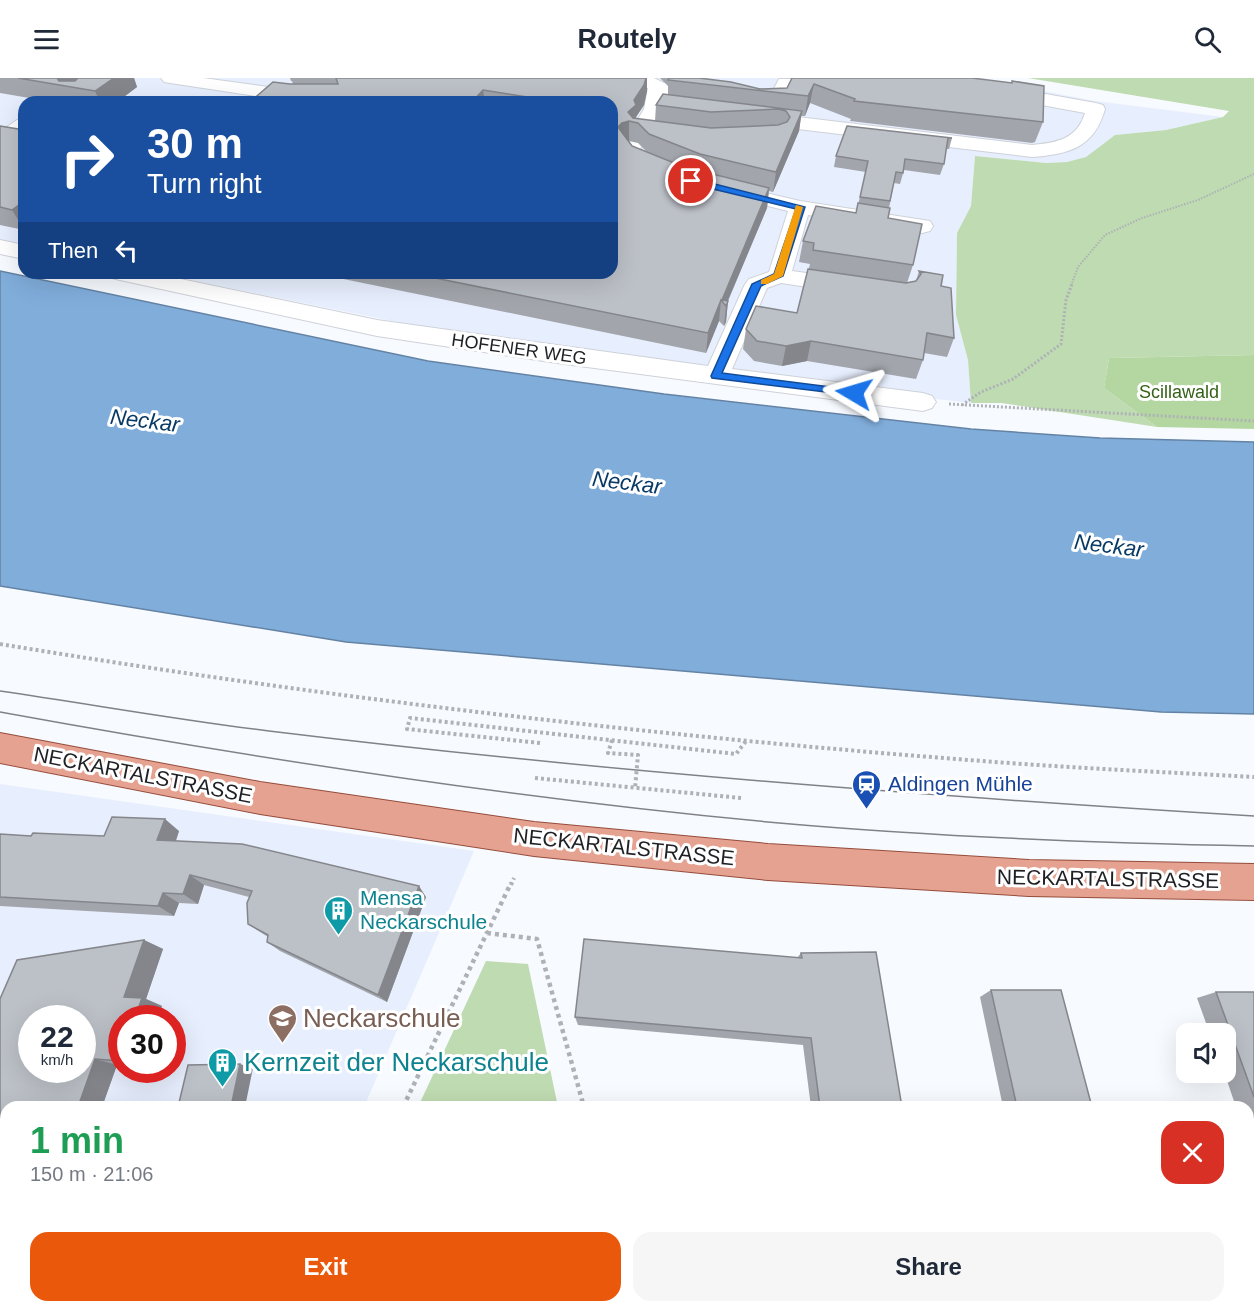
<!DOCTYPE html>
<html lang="en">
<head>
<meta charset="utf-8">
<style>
  :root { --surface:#fff; --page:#f6f6f7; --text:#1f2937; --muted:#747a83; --accent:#ea580c }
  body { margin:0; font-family:Arial,sans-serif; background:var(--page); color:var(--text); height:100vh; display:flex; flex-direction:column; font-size:22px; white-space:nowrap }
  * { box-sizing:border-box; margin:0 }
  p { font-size:20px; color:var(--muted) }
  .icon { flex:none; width:33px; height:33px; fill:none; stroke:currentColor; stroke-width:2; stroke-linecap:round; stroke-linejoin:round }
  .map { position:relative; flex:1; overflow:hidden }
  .panel { position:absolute; left:0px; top:1023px; width:1254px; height:212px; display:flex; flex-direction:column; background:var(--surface); border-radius:18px 18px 0 0; box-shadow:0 6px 24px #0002 }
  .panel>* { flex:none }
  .guide { position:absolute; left:18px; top:18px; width:600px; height:183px; border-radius:18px; box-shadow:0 6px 24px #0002; background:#1a4fa0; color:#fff; overflow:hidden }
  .fabs { position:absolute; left:1176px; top:945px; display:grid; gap:12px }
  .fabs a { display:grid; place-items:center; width:60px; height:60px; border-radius:12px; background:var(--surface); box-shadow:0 6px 24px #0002; font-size:30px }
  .speed { position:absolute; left:18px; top:927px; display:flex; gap:12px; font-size:30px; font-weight:700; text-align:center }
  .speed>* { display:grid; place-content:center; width:78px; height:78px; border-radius:50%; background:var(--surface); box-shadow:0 6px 24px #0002; line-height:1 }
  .speed small { font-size:15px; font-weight:400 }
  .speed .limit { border:9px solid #d22; background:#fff; color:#111 }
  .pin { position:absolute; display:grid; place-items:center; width:51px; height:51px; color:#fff; margin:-26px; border:3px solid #fff; border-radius:50%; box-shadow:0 2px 6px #0007 }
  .me { position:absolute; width:66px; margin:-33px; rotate:277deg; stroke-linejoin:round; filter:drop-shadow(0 0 4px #0008) }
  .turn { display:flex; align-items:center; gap:21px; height:126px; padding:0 30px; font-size:27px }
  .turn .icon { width:78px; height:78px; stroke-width:2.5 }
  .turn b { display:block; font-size:42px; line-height:51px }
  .then { display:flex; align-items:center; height:57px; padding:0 30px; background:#0003; gap:12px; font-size:22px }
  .round { display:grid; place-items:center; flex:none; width:63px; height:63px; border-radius:18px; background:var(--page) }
  .summary { display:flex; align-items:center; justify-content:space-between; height:102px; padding:0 30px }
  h1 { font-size:36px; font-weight:800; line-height:45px; color:#1e9e55 }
  .button { display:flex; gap:12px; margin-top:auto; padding:12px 30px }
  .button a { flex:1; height:69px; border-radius:18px; background:var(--accent); color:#fff; font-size:24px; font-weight:800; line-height:69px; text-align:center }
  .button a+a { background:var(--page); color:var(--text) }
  header { display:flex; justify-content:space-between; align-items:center; height:78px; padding:0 30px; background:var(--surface); font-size:27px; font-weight:800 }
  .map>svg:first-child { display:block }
  .built { fill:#e7eefd; fill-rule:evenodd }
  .green { fill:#bfdbb1 }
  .forest { fill:#b4d7a1 }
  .water { fill:#81addb; stroke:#6483a4; stroke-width:1.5 }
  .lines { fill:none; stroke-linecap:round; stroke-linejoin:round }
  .minor-casing { stroke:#ced2d9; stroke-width:2 }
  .major-casing { stroke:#964c3b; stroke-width:2 }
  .path-far3 { stroke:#aeb1b5; stroke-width:2; stroke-dasharray:1.5 1.5; stroke-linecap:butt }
  .path-far2 { stroke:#aeb1b5; stroke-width:3; stroke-dasharray:2 2; stroke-linecap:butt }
  .path-far1 { stroke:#aeb1b5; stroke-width:4; stroke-dasharray:3 3; stroke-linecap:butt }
  .path { stroke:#aeb1b5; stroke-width:4.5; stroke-dasharray:4 4; stroke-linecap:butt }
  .minor { fill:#fff; fill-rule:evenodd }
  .major { fill:#e6a291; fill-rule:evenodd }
  .tram { stroke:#808286; stroke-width:1.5 }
  .wall { fill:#a2a5ab; fill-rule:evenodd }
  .shaded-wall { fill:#84868b }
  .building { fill:#bcc0c7; stroke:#84868b; stroke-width:1.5; fill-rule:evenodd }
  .route { fill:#1a73e8; stroke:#114b97; stroke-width:1.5 }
  .slow { fill:#f59e0b }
  .labels { text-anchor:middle; stroke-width:6; stroke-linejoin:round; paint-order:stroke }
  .far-street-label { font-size:18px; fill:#1f2023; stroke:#fff }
  .far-park-label { font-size:18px; fill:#366118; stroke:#fff }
  .street-label { font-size:21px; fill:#1f2023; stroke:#fff }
  .transit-label { font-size:21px; fill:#164399; stroke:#fff; text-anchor:start }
  .culture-label { font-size:21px; fill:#0d838f; stroke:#fff; text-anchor:start }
  .water-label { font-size:22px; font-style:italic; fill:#083a65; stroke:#fff }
  .near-education-label { font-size:26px; fill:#785e54; stroke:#fff; text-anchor:start }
  .near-culture-label { font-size:26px; fill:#0d838f; stroke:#fff; text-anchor:start }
</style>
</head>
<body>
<header><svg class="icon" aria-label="menu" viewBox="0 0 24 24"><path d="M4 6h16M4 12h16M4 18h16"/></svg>Routely<svg class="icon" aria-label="search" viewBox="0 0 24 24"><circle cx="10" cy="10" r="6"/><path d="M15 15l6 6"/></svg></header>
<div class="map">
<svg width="1254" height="1234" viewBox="0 0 1254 1234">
  <rect width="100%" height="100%" fill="#f7faff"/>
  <path class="built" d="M0 0H975L1095 23 1223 39 1166 52 1115 57 1086 79 1067 84 1046 85 975 78 971 128 957 155 956 237 968 282 971 325 564 278 155 195H612V24H24V169L0 164Z
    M0 706 474 773 364 1029H6V1228L278 1229 276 1234H0ZM32 940H82V992H32ZM122 940H172V992H122Z"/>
  <path class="green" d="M1028 0H1254V277L1109 280 1104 310 1157 349 1001 325H971L968 282 956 237 957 155 971 128 975 78 1046 85 1067 84 1086 79 1115 57 1166 52 1223 39 1229 33Z
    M486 883 528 886 558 1029H418Z"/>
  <path class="forest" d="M1254 277V351L1157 349 1104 310 1109 280Z"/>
  <path class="water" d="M0 193 428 283 664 316 971 351 1100 360 1254 364V636L1161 634 346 564 0 508Z"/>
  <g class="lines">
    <defs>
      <path id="minor" d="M161 0H203L333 18 340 20 342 24H296L170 5 164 4Z
        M619 0H654L664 5 770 18 779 1H791L794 5 784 28 777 30 667 17 658 40 640 71 637 75H623L620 71 644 31 648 10 622 4Z
        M1000 8 1096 25 1103 27 1105 31C1094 70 1069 76 1032 79L755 46 748 44 745 40 748 36 755 34 1032 67C1057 65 1077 61 1085 35L993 18 991 14 993 10Z
        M24 40V55L15 61H1V53L17 42Z
        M724 105 800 123 930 143 933 148 930 153 922 155 808 137 792 193 848 201 856 203 860 208 856 213 848 215 781 205 767 210 732 291 923 315 932 318 936 324 932 330 923 333 564 286 377 258 120 202 112 200 109 195H152L377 242 708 288 745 206 749 201 769 194 788 133 717 115 714 111 717 107Z
        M0 162 24 167V181L0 176Z"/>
      <path id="major" d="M0 655 260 704 534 744 768 766 1029 782 1254 786V822L1029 818 768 802 534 778 260 736 0 685Z"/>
    </defs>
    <use href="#minor" class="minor-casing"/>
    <use href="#major" class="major-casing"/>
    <path class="path-far3" d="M1071 208 1078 189 1105 157 1142 140 1198 122 1254 96"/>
    <path class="path-far2" d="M949 326 1254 343
      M962 327 981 314 1013 301 1061 266 1066 222 1072 206"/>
    <path class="path-far1" d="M0 566C325 620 653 658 982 683 1072 690 1163 694 1254 699
      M612 662 608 675 638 677 635 711
      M540 665 407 651 410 640 736 676 746 663
      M535 700 741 720
      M511 807 514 800"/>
    <path class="path" d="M487 855 537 861 584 1029
      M403 1029 511 805
      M621 1228 622 1234
      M317 1234 319 1228"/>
    <use href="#minor" class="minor"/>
    <use href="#major" class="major"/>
    <path class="tram" d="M0 613C90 626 179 642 269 653 597 693 925 718 1254 738
      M0 634C258 681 517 721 779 745 937 759 1095 765 1254 768"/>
  </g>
  <path class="wall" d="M0 0H134L137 9 117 24H53L0 15Z
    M290 0H647V13L644 27 636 39V41L655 43 656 27 668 17V8L660 0H702L760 11 787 10 792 1 790 0H971L1043 44 1035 64 1032 65 850 43 851 41 810 25 805 38H801L799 53 773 114 769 113 767 130 728 223 726 244 724 248 719 243 706 275 314 195H612V24H250L293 6 292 3H291ZM629 63 638 65 646 73 632 68Z
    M0 48 24 52V152L0 147Z
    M847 48 952 60 949 71H946L944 86 940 97 904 92 900 106 894 105 889 130 888 140 913 187 907 205 916 203 919 193 941 208 954 260 947 279 924 275 923 282 916 301 807 283 782 288 754 283 743 271 746 251 797 235 810 186 799 184 803 163 856 135 866 94 834 89 836 78Z
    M255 195H274L271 198Z
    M179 753 176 763 426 819 387 924 280 873 267 864 268 859 248 846 249 819 204 807 198 826 179 825 174 838 0 828V756L31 758H104Z
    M144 862 163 871 146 921 162 928 122 940V987H117L102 1029H6L32 1228 30 1234H0V921Z
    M801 875 902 1029H811L803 967 578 947 575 939 797 880Z
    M991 912 1092 1029H1003L980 919Z
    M1216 914H1254V1080L1248 1063V1029H1236L1224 994H1226V956H1210L1197 920Z
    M703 1228H925L926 1234H703Z
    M1046 1228H1145L1146 1234H1047Z"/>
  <path class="shaded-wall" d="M57 0H84L61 7Z
    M114 0H134L137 9 117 24H100L95 13Z
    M646 0H647V13L644 27 636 39V44L629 43V63L622 65 618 49 628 34Z
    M814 6 810 25 805 38 808 18Z
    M483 12 485 24H472Z
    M802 33 799 53 773 114 776 94Z
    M769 110 767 130 726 227 721 223Z
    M24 123V151L12 132Z
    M721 222 719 243 706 275 708 255Z
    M728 223 726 244 724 248 726 228Z
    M811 263 807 283 782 288 786 268Z
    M165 741 179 753 172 773 157 762Z
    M190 797 204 807 198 826 183 816Z
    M419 808 426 819 387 924 378 917Z
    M163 815 179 825 174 838 158 828Z
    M144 862 163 871 146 921 162 928 158 940H135L124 919Z
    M95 981 117 987 102 1029H78Z
    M240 986 253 990 245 1029H231Z
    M6 1226V1228H32L30 1234H3Z
    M190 1228H205L204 1234H189Z"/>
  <path class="building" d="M18 0H57L59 3H75L78 0H114L95 13Z
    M336 0H646L644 7 634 22 636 27 628 34 633 40 711 50 778 47 787 44 790 39 786 33 778 31 711 34 656 27 663 16 802 33 776 94 700 76 649 56 638 45 629 43 622 45 618 49 632 68 684 89 769 110 722 222 728 223 726 228 721 222 708 255 410 195H612V37L615 33 612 32V24H560L483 12 472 24H250L273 4 290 6H338Z
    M669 0H699L731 4 760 11 787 10 792 0H972L1012 5V3L1044 8 1043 44 854 23 855 21 814 6 808 18 668 2Z
    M0 48 24 52V123L12 132 0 129Z
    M847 48 952 60H948L944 86 905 81 903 95 896 94 890 123 860 119 868 83 836 78Z
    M858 125 890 130 888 140 922 146 913 187 813 172 814 165 803 163 816 128 856 135Z
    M808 191 906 205 916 203 921 196 919 193 943 197 941 208 951 210 954 260 927 255 923 282 811 263 786 268 757 263 746 251 756 228 797 235Z
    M112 739 165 741 157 762 242 766 419 808 378 917 267 864 268 857 248 846 247 825 252 813 190 797 183 816 163 815 158 828 0 819V756L31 758 33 755 104 758Z
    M584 861 802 880 801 875 876 874 902 1029H820L811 960 575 939Z
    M144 862 124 919 142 920 135 940H122L121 983 95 981 78 1029H6V1226L3 1234H0V921L17 882ZM32 940H82V992H32Z
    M991 912H1061L1092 1029H1017Z
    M1216 914H1254V1019Z
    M240 986 231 1029H178L188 987Z
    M130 1228H190L189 1234H129Z
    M359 1228H592L593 1234H342Z
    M707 1228H925L926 1234H707Z
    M1061 1228H1145L1146 1234H1062Z"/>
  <path class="route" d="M691 100 805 129 783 198 761 208 722 295 854 312 859 315 858 318 712 300 711 298 752 206 774 196 796 131 688 105 687 103Z"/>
  <path class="slow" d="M796 127 803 129 783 198 767 206H761V202L774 196Z"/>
  <defs>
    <symbol id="station-pin" viewBox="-11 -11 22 30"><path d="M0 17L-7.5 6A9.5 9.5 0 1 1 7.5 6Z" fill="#1a4fb4" stroke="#fff"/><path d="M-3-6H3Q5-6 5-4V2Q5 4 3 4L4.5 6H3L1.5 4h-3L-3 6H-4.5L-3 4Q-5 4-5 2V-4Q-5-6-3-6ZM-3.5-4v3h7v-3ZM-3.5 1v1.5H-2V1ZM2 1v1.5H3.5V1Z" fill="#fff"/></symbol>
    <symbol id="building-pin" viewBox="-11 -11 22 30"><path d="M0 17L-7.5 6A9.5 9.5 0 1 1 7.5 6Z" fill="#0f9aa8" stroke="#fff"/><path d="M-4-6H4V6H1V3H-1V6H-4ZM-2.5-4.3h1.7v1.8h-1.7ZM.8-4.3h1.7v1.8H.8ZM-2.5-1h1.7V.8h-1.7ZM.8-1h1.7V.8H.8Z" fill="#fff"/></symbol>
    <symbol id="school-pin" viewBox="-11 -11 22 30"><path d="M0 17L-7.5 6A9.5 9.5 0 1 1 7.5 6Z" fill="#8d6e63" stroke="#fff"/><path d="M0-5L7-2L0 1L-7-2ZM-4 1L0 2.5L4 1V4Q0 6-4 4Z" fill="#fff"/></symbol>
  </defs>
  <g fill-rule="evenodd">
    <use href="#station-pin" x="850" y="690" width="33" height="45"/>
    <use href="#building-pin" x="322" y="816" width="33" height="45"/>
    <use href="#school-pin" x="266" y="924" width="33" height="45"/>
    <use href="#building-pin" x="206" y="968" width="33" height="45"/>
  </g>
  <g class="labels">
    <g class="far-street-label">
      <text transform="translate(519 271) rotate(8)" y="6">HOFENER WEG</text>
    </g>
    <g class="far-park-label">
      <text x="1179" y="320">Scillawald</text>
    </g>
    <g class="street-label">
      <text transform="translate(143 697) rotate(11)" y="7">NECKARTALSTRASSE</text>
      <text transform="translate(624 769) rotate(6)" y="7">NECKARTALSTRASSE</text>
      <text transform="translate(1108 801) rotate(1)" y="7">NECKARTALSTRASSE</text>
    </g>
    <g class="transit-label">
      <text x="888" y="713">Aldingen Mühle</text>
    </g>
    <g class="culture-label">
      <text x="360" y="827">Mensa<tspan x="360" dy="24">Neckarschule</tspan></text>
    </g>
    <g class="water-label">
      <text transform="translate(145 342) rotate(7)" y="8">Neckar</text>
      <text transform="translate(627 404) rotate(7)" y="8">Neckar</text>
      <text transform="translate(1109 467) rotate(7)" y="8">Neckar</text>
    </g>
    <g class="near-education-label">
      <text x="303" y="949">Neckarschule</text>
    </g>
    <g class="near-culture-label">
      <text x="244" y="993">Kernzeit der Neckarschule</text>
    </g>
  </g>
</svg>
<div class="fabs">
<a><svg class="icon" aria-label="sound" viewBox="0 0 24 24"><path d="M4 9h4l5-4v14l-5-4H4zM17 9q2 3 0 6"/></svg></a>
</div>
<div class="speed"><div>22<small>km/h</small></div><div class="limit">30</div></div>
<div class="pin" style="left:691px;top:103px;background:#d93025"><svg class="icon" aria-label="arrive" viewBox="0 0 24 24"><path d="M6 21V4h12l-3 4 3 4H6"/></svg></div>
<svg class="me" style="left:854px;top:315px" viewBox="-20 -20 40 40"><path d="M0-17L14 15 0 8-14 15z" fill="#1a73e8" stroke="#fff" stroke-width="4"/></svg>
<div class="guide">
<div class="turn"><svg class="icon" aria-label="right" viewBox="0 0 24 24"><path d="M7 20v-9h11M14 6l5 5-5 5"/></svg><div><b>30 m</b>Turn right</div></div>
<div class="then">Then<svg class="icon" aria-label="left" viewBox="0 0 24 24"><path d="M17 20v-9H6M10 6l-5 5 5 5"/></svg></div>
</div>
<section class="panel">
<div class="summary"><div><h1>1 min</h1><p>150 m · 21:06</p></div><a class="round" style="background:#d93025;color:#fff"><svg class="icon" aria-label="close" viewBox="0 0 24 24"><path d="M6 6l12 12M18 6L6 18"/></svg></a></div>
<div class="button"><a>Exit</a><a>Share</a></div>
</section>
</div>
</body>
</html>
